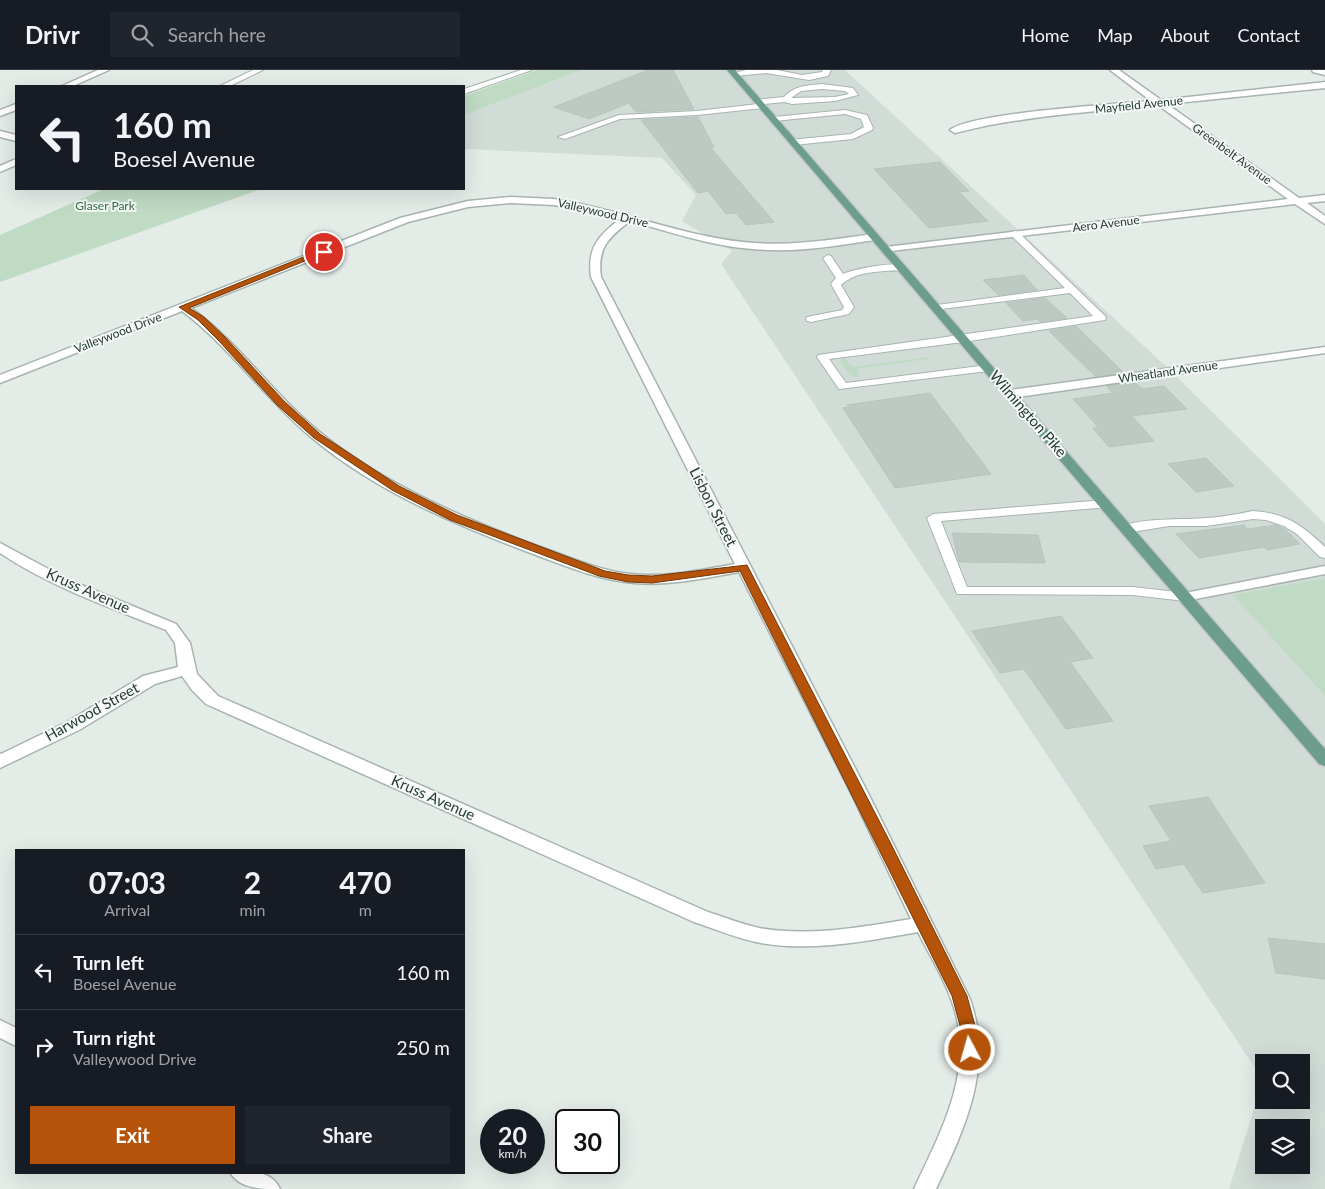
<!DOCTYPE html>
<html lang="en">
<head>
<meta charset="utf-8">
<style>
  :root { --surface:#171b24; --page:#20242c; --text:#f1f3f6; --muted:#9ea1a6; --line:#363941; --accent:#b45309 }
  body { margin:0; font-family:Lato,sans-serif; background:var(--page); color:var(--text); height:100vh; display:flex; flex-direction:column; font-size:19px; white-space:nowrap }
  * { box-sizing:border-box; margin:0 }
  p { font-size:16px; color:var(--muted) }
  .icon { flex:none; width:28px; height:28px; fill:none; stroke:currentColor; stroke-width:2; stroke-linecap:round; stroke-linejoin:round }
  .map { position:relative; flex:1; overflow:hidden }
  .drawer { position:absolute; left:15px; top:779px; width:450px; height:325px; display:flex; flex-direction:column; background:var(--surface); border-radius:0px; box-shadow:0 5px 20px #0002 }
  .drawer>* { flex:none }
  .top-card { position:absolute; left:15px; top:15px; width:450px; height:105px; border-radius:0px; box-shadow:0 5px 20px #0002; background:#171b24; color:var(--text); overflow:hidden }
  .controls { position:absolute; left:1255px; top:984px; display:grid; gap:10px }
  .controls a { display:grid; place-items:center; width:55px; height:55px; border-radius:0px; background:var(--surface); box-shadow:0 5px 20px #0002; font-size:25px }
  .speed { position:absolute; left:480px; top:1039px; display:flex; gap:10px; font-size:25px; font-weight:700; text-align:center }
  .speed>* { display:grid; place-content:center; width:65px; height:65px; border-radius:50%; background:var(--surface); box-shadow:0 5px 20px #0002; line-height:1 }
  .speed small { font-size:12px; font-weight:400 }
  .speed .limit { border:2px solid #111; border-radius:8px; background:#fff; color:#111 }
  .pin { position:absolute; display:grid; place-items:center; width:42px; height:42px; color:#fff; margin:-21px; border:2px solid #fff; border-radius:50%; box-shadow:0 1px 5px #0007 }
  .me { position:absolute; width:55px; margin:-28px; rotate:354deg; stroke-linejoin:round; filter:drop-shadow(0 0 4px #0008) }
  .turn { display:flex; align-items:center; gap:18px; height:105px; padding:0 15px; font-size:22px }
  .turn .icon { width:65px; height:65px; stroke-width:2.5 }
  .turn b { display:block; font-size:35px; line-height:42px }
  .eta { display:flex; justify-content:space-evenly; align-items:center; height:85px; text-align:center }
  .eta b { font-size:30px; font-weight:700; line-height:35px }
  .button { display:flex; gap:10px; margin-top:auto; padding:10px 15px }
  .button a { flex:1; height:58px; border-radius:0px; background:var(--accent); color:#fff; font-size:20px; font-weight:700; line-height:58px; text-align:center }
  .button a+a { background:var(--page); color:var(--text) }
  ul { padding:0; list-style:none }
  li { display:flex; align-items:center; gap:15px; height:75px; padding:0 15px; border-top:1px solid var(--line) }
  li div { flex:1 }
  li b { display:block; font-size:19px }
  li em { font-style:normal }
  header { display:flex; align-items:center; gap:30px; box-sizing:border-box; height:70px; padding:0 25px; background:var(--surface); border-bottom:1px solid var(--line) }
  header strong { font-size:24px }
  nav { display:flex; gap:28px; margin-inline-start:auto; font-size:18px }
  .search { width:350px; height:45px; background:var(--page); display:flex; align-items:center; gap:12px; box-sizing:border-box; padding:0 18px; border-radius:0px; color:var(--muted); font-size:19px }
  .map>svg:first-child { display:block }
  .built { fill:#d2dcd7; fill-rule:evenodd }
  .green { fill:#bfdbc4 }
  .building { fill:#bccac3; stroke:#b7c5be }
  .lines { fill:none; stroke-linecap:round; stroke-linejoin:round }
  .lane-casing { stroke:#a7b4ae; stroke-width:2 }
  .street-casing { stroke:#a7b4ae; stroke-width:3 }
  .primary-casing { stroke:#c2c8c6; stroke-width:3 }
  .lane { fill:#fff; fill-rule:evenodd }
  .street { fill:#fff; fill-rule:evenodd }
  .primary { fill:#6c9d8d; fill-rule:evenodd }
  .route { fill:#b45309; stroke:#753606 }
  .labels { text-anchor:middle; stroke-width:4; stroke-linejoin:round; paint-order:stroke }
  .far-street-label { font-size:12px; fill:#253c34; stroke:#f4f9f6 }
  .far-park-label { font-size:12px; fill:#336f45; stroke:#f4f9f6 }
  .street-label { font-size:15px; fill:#253c34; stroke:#f4f9f6 }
</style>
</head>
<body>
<header>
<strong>Drivr</strong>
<div class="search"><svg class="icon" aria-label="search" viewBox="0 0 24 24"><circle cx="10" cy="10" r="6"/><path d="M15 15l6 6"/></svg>Search here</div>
<nav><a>Home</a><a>Map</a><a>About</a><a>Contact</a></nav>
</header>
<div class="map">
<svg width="1325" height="1119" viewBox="0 0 1325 1119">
  <rect width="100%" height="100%" fill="#e4ece8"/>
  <path class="built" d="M582 0H845L1171 301 1325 454V1119H1229L1263 1010 721 194 732 181 682 151 696 125 662 88 464 79V45ZM1264 992H1301V1030H1264ZM1264 1058H1301V1095H1264Z"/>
  <path class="green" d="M537 0H582L464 45V26Z
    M104 119H261L0 212V165Z
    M928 287 927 289 856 299 859 307C850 309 845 298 840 291L844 288 853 297Z
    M1325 508V626L1233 525Z"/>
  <path class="building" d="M648 0H673L694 39 636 42 629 33 589 49 554 37Z
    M698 47 714 77 711 78 774 152 746 155 736 143 726 144 708 121 698 123 641 50Z
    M940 92 969 121 959 122 988 151 929 158 874 99Z
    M1024 205 1037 220 998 225 983 210Z
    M1045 228 1067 248 1040 252 1038 249 1023 251 1006 233Z
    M1076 256 1124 303 1096 307 1049 261Z
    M1134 312 1142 319 1164 316 1187 339 1132 346 1154 371 1109 377 1093 358H1099L1073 329 1113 323 1106 316Z
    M930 323 991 404 895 418 843 338 849 337 847 335Z
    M1206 388 1234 416 1196 422 1168 394Z
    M1244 455 1248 459 1275 455 1285 459 1300 474 1267 480 1264 477 1199 488 1176 464Z
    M952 463 1038 465 1045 493 959 492Z
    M1061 546 1093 588 1070 592 1113 651 1066 659 1024 599 1000 603 972 561Z
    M1208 727 1265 813 1203 823 1184 794 1156 799 1143 776 1171 771 1149 736Z
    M1268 868 1325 874V909L1276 903Z"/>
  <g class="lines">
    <defs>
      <path id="lane" d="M253 0H263L230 16H220Z
        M521 0H532L464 24V19Z
        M746 0H777L802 5 822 2 823 0H831L828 6 809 10 766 3 734 6 730 4Z
        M822 14 853 18 858 25 835 31 792 34 785 32 764 34 767 36 763 38 697 45 620 49 565 69 558 67 619 45 697 41 758 34 755 32 756 30 784 27C794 16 807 15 822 14ZM822 19 845 21 849 24 835 27 791 28 801 21Z
        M845 40 867 45 873 58 872 60 853 69 793 75 790 74V70L851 64 864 57 861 49 845 44 774 51 770 49 774 47Z
        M1015 161 1018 162 1105 246 1106 248 1105 250 963 272 829 289 846 313 988 295 993 298 988 301 839 319 817 287 818 285 1093 246 1070 223 933 240V236L937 235 1065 218 1012 166V162Z
        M828 185 831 186 843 204C854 199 897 190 906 197L901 200C881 202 857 200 841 215L854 237 849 244 811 252 807 251 806 249 807 247 842 240 844 237 831 214 836 208 823 188Z
        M1105 430 1109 431 1111 434 1109 437 941 451 967 517H1133L1185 523 1190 524 1192 527 1190 530 1185 531 1133 525 957 524 927 448 933 444Z
        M1253 441C1286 443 1302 455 1325 477V488L1320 487 1297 464 1284 456 1266 450 1253 449 1206 456H1169L1126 463 1120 459C1130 447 1190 450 1207 448 1222 447 1238 444 1253 441Z"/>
      <path id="street" d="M98 0H109L73 16H62Z
        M1110 0H1119L1161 30 1325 12V18L1167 34 1299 128 1325 125V131L1307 133 1325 146V154L1295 134 882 182 881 180 882 178 886 177 1288 129 1158 35C1090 42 1021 46 955 63L950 60C970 43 1117 34 1151 31Z
        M1312 0H1325V5L1313 2Z
        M16 34V40L0 46V40Z
        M0 61 16 65V71L0 67Z
        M16 89V95L0 102V96Z
        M511 127 554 129 576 133C635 145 694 169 754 173 794 176 835 169 875 164L880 167 875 170C835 176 794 183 753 179 711 176 670 162 630 151 608 168 597 178 601 207L869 725 970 929C994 997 965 1058 936 1119H914C940 1063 973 1005 955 941 947 913 931 888 918 862 866 871 814 882 761 873 738 869 716 859 694 852L206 634 192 620 182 606 155 614 79 660 0 698V684L3 683 67 652 143 606 178 597 175 573 166 560C109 537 51 517 0 483V473L67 509 176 554 190 573 197 604 218 626 708 842C724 847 741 854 759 858 810 867 861 857 911 849L852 725 739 502C705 508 669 516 634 513 599 510 568 497 536 485 458 456 377 422 312 368 265 329 231 278 182 241L0 313V305L400 148 468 131ZM511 133 554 135 620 149C598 166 587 178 591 207L735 494C701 500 665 508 630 504 600 501 572 488 543 478 465 449 387 416 322 364 274 326 241 274 191 238L408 152 468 137Z
        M1325 277V283L1011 328 1005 324 1011 320Z
        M1325 496V504L1185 531 1180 530 1178 527 1180 524 1185 523Z
        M0 950 16 958V976L0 968Z
        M230 1102C249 1102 271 1099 280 1119 262 1119 239 1119 230 1102Z"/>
      <path id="primary" d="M727 0H735L1325 679V696L1319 694Z"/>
    </defs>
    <use href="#lane" class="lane-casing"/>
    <use href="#street" class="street-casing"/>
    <use href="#primary" class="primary-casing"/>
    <use href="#lane" class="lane"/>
    <use href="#street" class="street"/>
    <use href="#primary" class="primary"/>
  </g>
  <path class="route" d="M321 180 327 182 189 238 204 247 225 267 284 331 320 364 399 416 457 445 605 501 628 505 652 506 747 495 890 772 967 926 977 963 978 980 975 985 970 987 965 985 962 980V963L952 926 740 501 652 513 628 512 599 506 450 450 392 420 314 368 277 335 219 271 198 250 179 237Z"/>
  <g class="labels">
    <g class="far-street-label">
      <text transform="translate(1139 35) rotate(-6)" y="4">Mayfield Avenue</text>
      <text transform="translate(1232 84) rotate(36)" y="4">Greenbelt Avenue</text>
      <text transform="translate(603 143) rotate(13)" y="4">Valleywood Drive</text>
      <text transform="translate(1106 154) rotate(-7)" y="4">Aero Avenue</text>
      <text transform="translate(118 263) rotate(-21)" y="4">Valleywood Drive</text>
      <text transform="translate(1168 302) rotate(-8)" y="4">Wheatland Avenue</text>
    </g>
    <g class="far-park-label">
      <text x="105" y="140">Glaser Park</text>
    </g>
    <g class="street-label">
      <text transform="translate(1028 344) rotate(49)" y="5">Wilmington Pike</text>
      <text transform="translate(713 437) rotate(63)" y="5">Lisbon Street</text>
      <text transform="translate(88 521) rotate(24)" y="5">Kruss Avenue</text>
      <text transform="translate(92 642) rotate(-29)" y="5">Harwood Street</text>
      <text transform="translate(433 728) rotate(24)" y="5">Kruss Avenue</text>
    </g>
  </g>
</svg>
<div class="controls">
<a><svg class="icon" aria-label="search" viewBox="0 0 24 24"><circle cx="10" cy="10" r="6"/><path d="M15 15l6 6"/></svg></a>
<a><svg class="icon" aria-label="layers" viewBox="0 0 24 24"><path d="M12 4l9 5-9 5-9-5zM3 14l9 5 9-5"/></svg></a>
</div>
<div class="speed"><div>20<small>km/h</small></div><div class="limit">30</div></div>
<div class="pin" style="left:324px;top:182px;background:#d93025"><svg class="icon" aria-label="arrive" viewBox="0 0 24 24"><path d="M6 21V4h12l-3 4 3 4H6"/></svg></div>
<svg class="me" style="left:970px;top:980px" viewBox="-20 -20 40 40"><circle r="17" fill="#b45309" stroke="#fff" stroke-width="3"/><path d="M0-11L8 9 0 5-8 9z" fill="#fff"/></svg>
<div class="top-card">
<div class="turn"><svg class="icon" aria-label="left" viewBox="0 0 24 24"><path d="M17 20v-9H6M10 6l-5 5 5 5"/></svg><div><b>160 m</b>Boesel Avenue</div></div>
</div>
<section class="drawer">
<div class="eta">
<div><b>07:03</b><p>Arrival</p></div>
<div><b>2</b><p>min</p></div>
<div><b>470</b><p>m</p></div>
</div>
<ul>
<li><svg class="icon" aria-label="left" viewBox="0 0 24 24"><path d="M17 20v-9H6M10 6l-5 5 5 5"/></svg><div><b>Turn left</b><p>Boesel Avenue</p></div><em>160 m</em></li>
<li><svg class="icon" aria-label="right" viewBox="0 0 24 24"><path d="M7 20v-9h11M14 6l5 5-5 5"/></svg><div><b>Turn right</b><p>Valleywood Drive</p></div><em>250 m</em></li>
</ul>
<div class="button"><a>Exit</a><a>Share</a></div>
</section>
</div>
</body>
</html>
